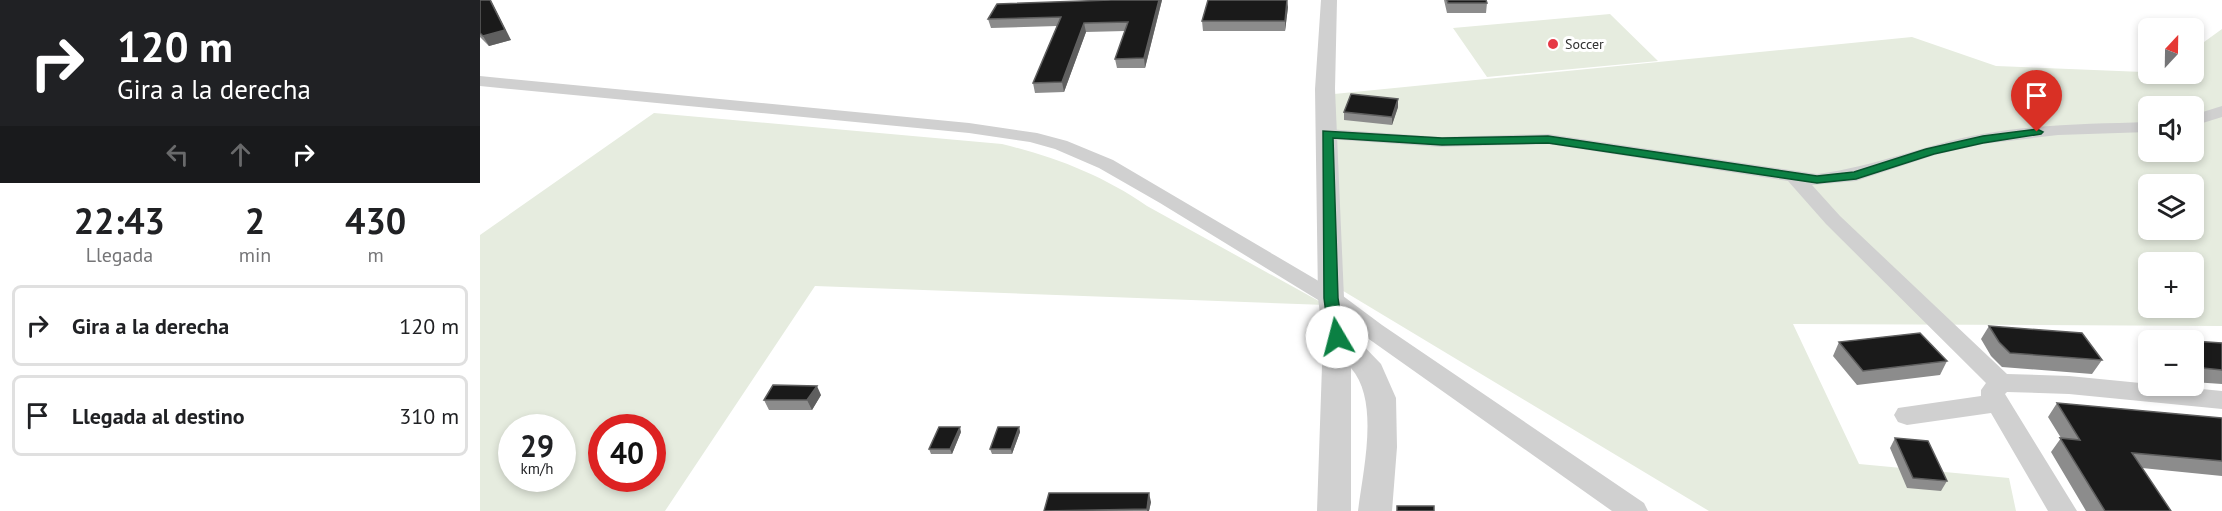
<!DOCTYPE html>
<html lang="es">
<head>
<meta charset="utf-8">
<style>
  :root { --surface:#fff; --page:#f6f6f6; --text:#202124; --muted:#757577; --line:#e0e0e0 }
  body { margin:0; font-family:"PT Sans",sans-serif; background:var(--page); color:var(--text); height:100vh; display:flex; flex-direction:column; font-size:22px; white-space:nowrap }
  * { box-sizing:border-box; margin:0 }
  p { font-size:20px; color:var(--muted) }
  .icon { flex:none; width:33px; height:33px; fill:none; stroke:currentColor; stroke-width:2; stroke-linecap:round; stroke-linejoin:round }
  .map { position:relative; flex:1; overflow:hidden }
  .details { display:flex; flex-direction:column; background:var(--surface); width:480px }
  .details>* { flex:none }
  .top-card { background:#202124; color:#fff; overflow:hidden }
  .needle { width:39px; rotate:22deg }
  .tools { position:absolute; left:1658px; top:18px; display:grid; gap:12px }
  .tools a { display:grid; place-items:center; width:66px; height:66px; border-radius:9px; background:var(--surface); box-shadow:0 3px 9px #0003; font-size:30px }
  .speed { position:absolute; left:18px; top:414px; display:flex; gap:12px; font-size:30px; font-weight:700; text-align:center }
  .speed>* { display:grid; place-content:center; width:78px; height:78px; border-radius:50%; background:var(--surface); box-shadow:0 3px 9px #0003; line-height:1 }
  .speed small { font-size:15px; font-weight:400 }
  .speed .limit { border:9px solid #d22; background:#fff; color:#111 }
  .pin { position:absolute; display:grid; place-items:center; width:51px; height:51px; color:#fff; margin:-62px -26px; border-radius:50% 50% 50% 0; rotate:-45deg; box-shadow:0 0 6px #0007 }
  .pin .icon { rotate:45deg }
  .me { position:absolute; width:66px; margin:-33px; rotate:352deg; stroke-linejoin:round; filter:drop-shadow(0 0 4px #0008) }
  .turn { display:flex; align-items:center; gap:21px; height:126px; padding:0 18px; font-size:27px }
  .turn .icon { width:78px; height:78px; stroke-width:2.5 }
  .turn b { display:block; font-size:42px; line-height:51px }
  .lanes { display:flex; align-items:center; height:57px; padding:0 18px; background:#0003; justify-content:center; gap:30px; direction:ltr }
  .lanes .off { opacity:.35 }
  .eta { display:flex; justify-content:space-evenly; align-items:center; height:102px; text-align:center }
  .eta b { font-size:36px; font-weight:800; line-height:42px }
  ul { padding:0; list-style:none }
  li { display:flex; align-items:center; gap:18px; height:81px; margin:0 12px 9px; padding:0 6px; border:3px solid var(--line); border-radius:9px }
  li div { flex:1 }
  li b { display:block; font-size:22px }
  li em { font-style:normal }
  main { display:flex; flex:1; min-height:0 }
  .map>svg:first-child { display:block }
  .green { fill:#e6ecdf; fill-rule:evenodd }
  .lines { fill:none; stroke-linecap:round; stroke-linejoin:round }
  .minor { fill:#d0d0d0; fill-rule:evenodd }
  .tertiary { fill:#d0d0d0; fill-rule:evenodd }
  .wall { fill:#8c8c8c }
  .shaded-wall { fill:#5f5f5f }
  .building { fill:#1a1a1a; stroke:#5f5f5f; stroke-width:1.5 }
  .route { fill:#0b8043; stroke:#07532c; stroke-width:1.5 }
  .poi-dot { fill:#e63946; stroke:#fff; stroke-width:2 }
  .labels { text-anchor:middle; stroke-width:6; stroke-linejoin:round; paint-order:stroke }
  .far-poi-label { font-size:14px; fill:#333; stroke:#fff; text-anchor:start }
</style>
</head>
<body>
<main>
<section class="details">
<div class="top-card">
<div class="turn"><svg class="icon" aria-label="right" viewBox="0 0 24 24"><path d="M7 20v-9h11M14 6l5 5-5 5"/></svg><div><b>120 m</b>Gira a la derecha</div></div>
<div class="lanes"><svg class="icon off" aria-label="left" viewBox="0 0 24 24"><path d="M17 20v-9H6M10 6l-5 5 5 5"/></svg><svg class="icon off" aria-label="ahead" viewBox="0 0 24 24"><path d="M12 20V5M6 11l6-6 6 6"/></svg><svg class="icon" aria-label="right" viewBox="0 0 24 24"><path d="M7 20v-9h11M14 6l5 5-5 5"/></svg></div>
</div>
<div class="eta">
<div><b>22:43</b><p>Llegada</p></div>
<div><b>2</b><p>min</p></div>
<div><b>430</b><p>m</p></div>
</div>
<ul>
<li><svg class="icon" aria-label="right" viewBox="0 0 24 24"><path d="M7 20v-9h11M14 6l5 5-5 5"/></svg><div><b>Gira a la derecha</b></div><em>120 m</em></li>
<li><svg class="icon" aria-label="arrive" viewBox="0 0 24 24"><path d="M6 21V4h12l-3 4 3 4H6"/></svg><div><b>Llegada al destino</b></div><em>310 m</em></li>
</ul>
</section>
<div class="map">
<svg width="1742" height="511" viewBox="0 0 1742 511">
  <rect width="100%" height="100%" fill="#fff"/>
  <path class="green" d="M1130 14 1178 61 1007 77 973 28Z
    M1742 29V326L1313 324 1379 464 1529 478 1536 511H1229L845 280 854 94 1432 37 1516 66 1713 74V50ZM1668 106H1713V152H1668ZM1668 184H1713V230H1668ZM1668 262H1713V308H1668Z
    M174 113 522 144C575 157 622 175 667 206L846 305 335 286 185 511H0V235ZM32 428H82V478H32ZM122 428H172V478H122Z"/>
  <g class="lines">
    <path class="minor" d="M0 76 489 123 557 133 587 141 633 160 859 293 902 325 1164 503 1168 511H1132L886 337 843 303 680 203 619 168 575 149 550 142 489 133 0 86Z
      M1742 106V117L1713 126V115Z
      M1668 122V132L1578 135 1503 144 1455 155 1376 181 1332 185 1360 216 1527 374 1589 376 1742 391V409L1589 394 1527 392 1525 394 1597 511H1568L1511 413 1427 425 1418 422 1414 415 1418 408 1501 396V390L1506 383 1346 224 1308 181 1068 144 961 147 847 139 838 134 847 129 961 137 1068 134 1337 174C1394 167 1446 144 1502 134 1557 124 1613 124 1668 122Z"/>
    <path class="tertiary" d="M841 0H857L855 89 864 298 871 333 901 364 916 398 917 447 912 511H878C883 470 900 401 871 368V511H837L843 337 838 298 835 89Z"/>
  </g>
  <path class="wall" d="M0 0 31 40 9 46 0 37Z
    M682 0 665 68H637L635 59 645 31 606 32 584 92 555 93 553 83 577 26 511 28 508 19Z
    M964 0H1006L1007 3 1006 13H967Z
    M808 7 805 31H723L722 21Z
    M918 99V107L912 125 864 120V112Z
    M1509 326 1622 360 1612 374 1522 367 1511 356 1501 339Z
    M1669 338 1707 340H1668V362L1660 351Z
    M1713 341 1742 343V384L1713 382Z
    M1359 342 1467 361 1460 375 1377 385 1353 356Z
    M341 395 332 410H289L284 400Z
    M1577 403 1742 418V476L1662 468 1691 511H1606L1571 452 1581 438 1568 417Z
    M539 427 540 432 532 454H512L510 449Z
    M481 432 472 454H451L449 449Z
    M1415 438 1467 481 1461 491 1427 488 1410 448Z
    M671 502 669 511H564Z"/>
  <path class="shaded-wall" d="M10 0H11L31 40 9 46 3 36Z
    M679 0H682L665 68 664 58Z
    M807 0 808 7 805 31V21Z
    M604 23 606 32 584 92 582 82Z
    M918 99V107L912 125V117Z
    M337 386 341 395 332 410 327 400Z
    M480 427 481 432 472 454 470 449Z
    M539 427 540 432 532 454 531 449Z
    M669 493 671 502 669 511H667V509Z"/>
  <path class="building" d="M0 0H10L25 30 3 36 0 33Z
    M631 0H679L664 58 635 59 648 22 604 23 582 82 553 83 581 17 508 19 517 4Z
    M728 0H807L805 21H722Z
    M967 0H1006L1007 3H968Z
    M871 94 918 99 912 117 864 112Z
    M1509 326 1602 333 1622 360 1530 353 1519 342Z
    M1440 333 1467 361 1383 371 1359 342Z
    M1669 338 1707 340H1671Z
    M1713 341 1742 343V370L1713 367Z
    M293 385 337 386 327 400H284Z
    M1577 403 1742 418V461L1652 453 1691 511H1625L1580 438 1600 440Z
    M459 427H480L470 449H449Z
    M518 427H539L531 449H510Z
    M1415 438 1448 441 1467 481 1433 478Z
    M569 493H669L667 509 564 511Z
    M917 506H954V511H917Z"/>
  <path class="route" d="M1557 129 1563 132 1561 134 1503 143 1454 154 1376 179 1337 183 1068 143 962 145 853 138 858 298 864 337 857 343 849 337 844 298 843 131 962 138 1068 136 1337 176 1374 172 1446 149 1503 136Z"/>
  <circle class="poi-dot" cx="1073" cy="44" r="6"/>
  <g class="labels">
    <g class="far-poi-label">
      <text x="1085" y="49">Soccer</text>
    </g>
  </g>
</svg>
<div class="tools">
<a><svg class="needle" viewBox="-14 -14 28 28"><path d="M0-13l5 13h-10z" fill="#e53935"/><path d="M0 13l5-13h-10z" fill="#757577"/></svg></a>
<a><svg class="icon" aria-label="sound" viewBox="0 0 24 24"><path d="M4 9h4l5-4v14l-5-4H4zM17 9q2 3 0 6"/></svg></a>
<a><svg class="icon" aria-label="layers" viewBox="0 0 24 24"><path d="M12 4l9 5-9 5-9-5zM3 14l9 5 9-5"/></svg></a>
<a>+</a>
<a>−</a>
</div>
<div class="speed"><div>29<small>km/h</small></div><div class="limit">40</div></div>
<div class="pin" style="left:1557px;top:132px;background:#d93025"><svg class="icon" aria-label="arrive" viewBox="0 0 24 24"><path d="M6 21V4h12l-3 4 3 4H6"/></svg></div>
<svg class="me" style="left:857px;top:337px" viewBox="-20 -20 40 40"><circle r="19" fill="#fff"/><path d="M0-13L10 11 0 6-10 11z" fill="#0b8043"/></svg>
</div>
</main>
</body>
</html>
